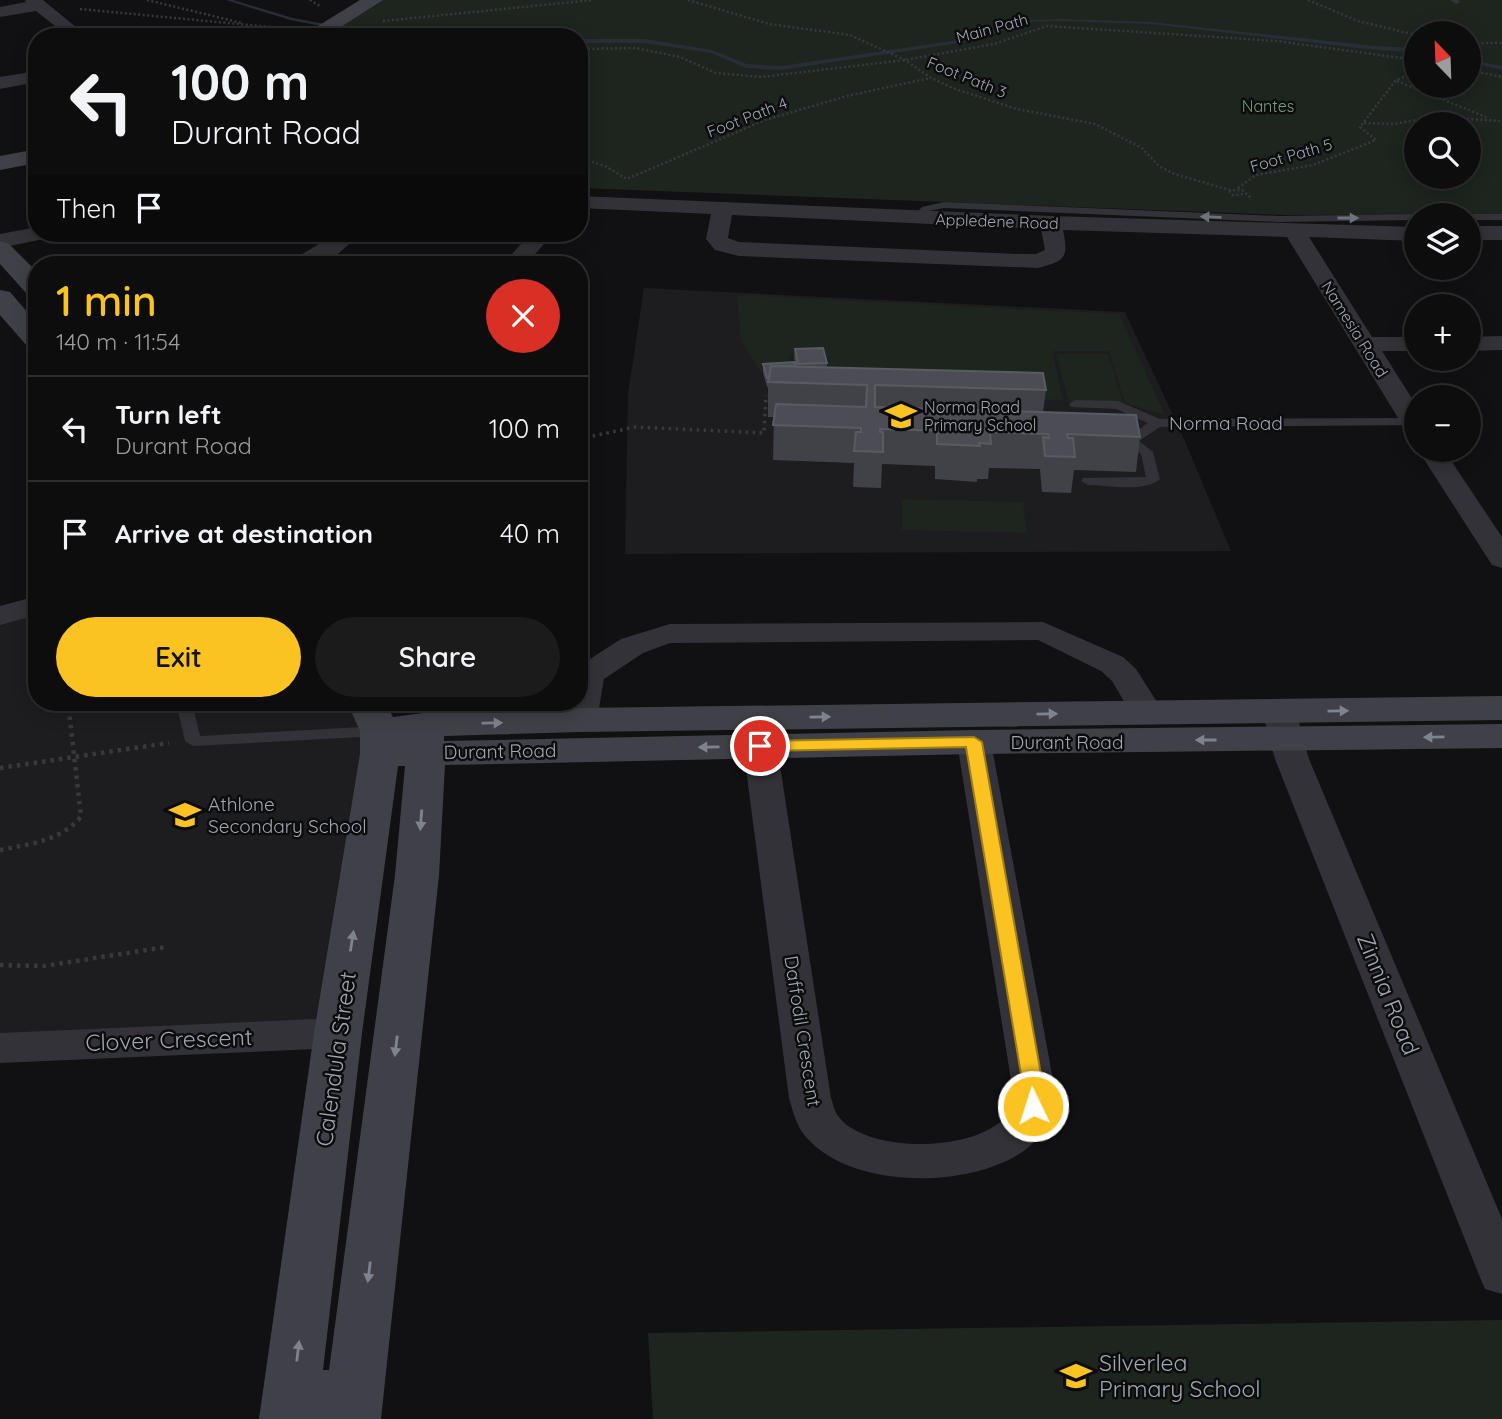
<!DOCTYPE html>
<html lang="en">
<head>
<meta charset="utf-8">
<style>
  :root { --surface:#0d0d0e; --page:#1b1b1c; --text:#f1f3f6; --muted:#9a9c9e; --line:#2d2d2e; --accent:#fac321 }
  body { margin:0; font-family:Quicksand,sans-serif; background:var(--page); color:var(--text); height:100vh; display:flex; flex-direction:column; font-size:26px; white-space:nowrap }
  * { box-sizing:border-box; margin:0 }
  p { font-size:23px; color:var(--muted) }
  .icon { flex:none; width:38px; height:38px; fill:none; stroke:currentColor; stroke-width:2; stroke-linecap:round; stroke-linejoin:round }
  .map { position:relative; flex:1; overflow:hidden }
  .sheet { position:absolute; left:28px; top:256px; width:560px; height:455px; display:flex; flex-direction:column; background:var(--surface); border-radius:28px; box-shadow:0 4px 18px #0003,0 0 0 2px var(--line) }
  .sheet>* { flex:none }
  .banner { position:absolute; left:28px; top:28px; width:560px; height:214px; border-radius:28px; box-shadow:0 4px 18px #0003,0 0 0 2px var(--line); background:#0d0d0e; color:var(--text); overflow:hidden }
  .needle { width:46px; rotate:337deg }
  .buttons { position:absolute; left:1404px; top:21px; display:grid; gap:14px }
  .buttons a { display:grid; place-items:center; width:77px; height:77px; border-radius:50%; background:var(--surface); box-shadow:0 4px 18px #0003,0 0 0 2px var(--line); font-size:35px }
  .pin { position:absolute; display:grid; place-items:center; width:60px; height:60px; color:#fff; margin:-30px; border:4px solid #fff; border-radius:50%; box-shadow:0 2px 7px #0007 }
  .me { position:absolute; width:77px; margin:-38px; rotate:356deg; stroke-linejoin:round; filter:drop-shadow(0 0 5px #0008) }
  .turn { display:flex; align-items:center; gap:24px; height:147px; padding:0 28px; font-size:32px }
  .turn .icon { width:91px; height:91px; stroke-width:2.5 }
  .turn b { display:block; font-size:49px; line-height:60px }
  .then { display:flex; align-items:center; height:66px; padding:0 28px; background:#0003; gap:14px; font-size:26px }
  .round { display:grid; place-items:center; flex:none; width:74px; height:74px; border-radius:37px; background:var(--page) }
  .overview { display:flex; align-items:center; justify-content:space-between; height:119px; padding:0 28px }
  h1 { font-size:42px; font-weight:600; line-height:52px; color:var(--accent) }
  .action { display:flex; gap:14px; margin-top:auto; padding:14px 28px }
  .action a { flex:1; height:80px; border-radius:42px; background:var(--accent); color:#111; font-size:28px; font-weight:600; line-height:80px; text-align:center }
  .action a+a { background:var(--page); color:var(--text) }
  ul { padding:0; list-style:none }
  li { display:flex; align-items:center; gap:21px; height:105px; padding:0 28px; border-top:2px solid var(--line) }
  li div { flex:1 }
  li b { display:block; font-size:26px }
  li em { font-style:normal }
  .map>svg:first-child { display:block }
  .built { fill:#1d1d20 }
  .green { fill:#1d251e; fill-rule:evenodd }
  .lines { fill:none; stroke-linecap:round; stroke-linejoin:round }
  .stream { fill:#272e37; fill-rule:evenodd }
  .path-far2 { stroke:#38393f; stroke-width:2.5; stroke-dasharray:2 2.5; stroke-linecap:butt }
  .path-far1 { stroke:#38393f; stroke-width:3.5; stroke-dasharray:2.5 4.5; stroke-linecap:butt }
  .path { stroke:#38393f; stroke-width:4.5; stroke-dasharray:3.5 5; stroke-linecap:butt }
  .lane { fill:#323238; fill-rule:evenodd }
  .street { fill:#323238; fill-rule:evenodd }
  .secondary { fill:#404148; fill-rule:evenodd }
  .wall { fill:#414248 }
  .building { fill:#4c4d54; stroke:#595b63; stroke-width:2 }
  .oneway { fill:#6f727c }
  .oneway2 { fill:#7f838e }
  .route { fill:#fac321; stroke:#a27f15; stroke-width:2 }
  .labels { text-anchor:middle; stroke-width:5; stroke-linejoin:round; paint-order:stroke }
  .far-street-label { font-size:16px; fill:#a1a6b4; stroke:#0c0c0d }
  .far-park-label { font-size:16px; fill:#77a07d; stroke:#0c0c0d }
  .far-poi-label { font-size:16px; fill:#a1a6b4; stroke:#0c0c0d; text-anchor:start }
  .street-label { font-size:19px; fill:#a1a6b4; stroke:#0c0c0d }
  .poi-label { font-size:19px; fill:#a1a6b4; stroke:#0c0c0d; text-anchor:start }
  .near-street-label { font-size:23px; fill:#a1a6b4; stroke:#0c0c0d }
  .near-poi-label { font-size:23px; fill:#a1a6b4; stroke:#0c0c0d; text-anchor:start }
</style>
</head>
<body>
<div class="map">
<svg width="1502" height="1419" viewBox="0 0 1502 1419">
  <rect width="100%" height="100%" fill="#111113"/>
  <path class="built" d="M644 288 1125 312 1184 439 1231 551 625 554 628 394Z
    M37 605V702H366L380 731 338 1033 0 1048V616Z"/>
  <path class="green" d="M378 0H1502V214L1286 215 579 188V37H322ZM1416 33H1468V86H1416ZM1416 124H1468V177H1416Z
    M737 295 1119 314 1165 415 1125 403 1109 351H1052L1063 400 829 395 828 357 824 354 789 356 791 369 760 371 741 341Z
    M1056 354H1108L1123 402H1069Z
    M902 499 1023 502 1027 533 902 530Z
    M1502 1320V1419H653L648 1333Z"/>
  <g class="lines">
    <path class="stream" d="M226 0H233L293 18 352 29 360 37H355L348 31 290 20Z
      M1062 19 1151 22 1376 46 1416 48V52L1376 50 1151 24 1062 21 1028 22 973 41 781 70 746 68 711 53 645 43H579V39H645L712 50 747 64 781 66 972 38 1028 20Z
      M1468 59 1502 66V70L1468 62Z"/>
    <path class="path-far2" d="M147 0 242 23
      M310 0 320 6
      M688 0 769 24 850 35 905 60 931 78 955 89 1017 109 1095 124 1142 148 1159 166 1174 174 1230 190H1242L1251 198
      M1308 0 1358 21 1416 35
      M80 9 291 29
      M383 21 593 0
      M261 37 288 31
      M1468 43H1502
      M579 49 636 48 680 57 716 73 761 77 905 60 994 44 1047 26 1277 41 1416 60
      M1468 70 1502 77
      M1397 81 1486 117
      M1364 123 1394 124 1434 117 1502 121
      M579 158 605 166 627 179 765 120 847 96 930 78
      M1238 188 1256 175 1313 165 1376 140 1360 127 1396 80 1416 72
      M1229 191 1233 195 1246 194"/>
    <path class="path-far1" d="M579 439 635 427 764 433 766 395"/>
    <path class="path" d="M0 768 169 743
      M0 850C30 844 60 841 81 817L68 702
      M0 965 44 966 166 947"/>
    <path class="lane" d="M1450 0H1458L1460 2 1456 4Z
      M944 202 1279 216 1416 214 1420 215H1416V220L1279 222 944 208 929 211 920 220 911 218 922 207Z
      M1468 214H1502V220H1468V215H1464Z
      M1075 400 1118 401 1160 419 1413 418 1416 419V425L1160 427 1139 441 1153 452 1160 479C1144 493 1108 485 1088 485L1081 481 1083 478 1146 477 1141 454 1129 446 1124 448 1118 444 1148 423 1116 409 1071 407 1069 404Z
      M176 702H192L200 736 380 726 388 731 380 736 193 746 185 741Z"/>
    <path class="street" d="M25 0H43L88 37H69L36 11 0 17V7L26 2Z
      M37 71V82L0 89V77Z
      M579 196 1051 216 1416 227V241L1309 237 1372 337H1416V351H1382L1416 405V434L1407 432 1403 426 1287 237 1063 230C1069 258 1065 261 1038 268L739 256 715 250 706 239 711 214 579 208ZM732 215 1041 229 1045 250 1036 254H1019L739 242 728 238Z
      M1468 226H1502V240H1468Z
      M37 227V233H51L48 238 0 248V234Z
      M337 233H362L339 253 318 264H291L294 259Z
      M531 233H554L526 264H503Z
      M1502 336V350L1468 351V337Z
      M1418 450H1444L1502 537V568L1492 565Z
      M37 596V615L0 625V606Z
      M1043 622 1123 657 1136 669 1164 713 1159 720 1147 723 1135 720 1112 681 1101 671 1038 640 670 643 643 653 604 679 597 720 592 727 580 730 568 727 563 720 567 702H579V666L621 639 670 624Z
      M1279 701 1291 704 1296 711 1309 759 1502 1219V1294L1485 1289 1479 1275 1275 759 1262 711 1267 704Z
      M974 732 986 735 991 742 1053 1080C1054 1088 1057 1098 1054 1106 1049 1123 1039 1140 1025 1150 971 1189 851 1190 806 1137 796 1126 793 1111 789 1098L743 746 748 739 760 736 772 739 777 746 831 1098C833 1103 834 1109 836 1113 862 1156 984 1153 1009 1112 1015 1102 1012 1091 1011 1080L957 742 962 735Z
      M338 1018 352 1023 358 1033 352 1043 338 1048 0 1063V1033Z"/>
    <path class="secondary" d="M360 0H383L325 37H300Z
      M37 149V163L0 170V156Z
      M0 241 9 244 37 272V296L27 294 0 264Z
      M0 290 10 292 37 323V348L27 346 0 315Z
      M1502 696V720L580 732 444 736V741L974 730 1502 724V748L974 754 445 765 439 875 381 1419H259L314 1033 360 754V731L347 702H385L393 717 423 713 580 708ZM398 766H405L395 875 329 1370H323L362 1033Z"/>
  </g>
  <path class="wall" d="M795 349 827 363V367L1046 390 1043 412 1140 437 1136 472 1074 470 1071 493 1042 492 1040 469 989 468 988 479H977V482L935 479V466L882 464 881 488 853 487 854 463 773 460 774 417H768V387H767L763 373V364L796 366 794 358Z"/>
  <path class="building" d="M823 348 827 363 798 364 795 349Z
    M795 362 796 366H771L769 378H767L763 364Z
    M771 366 1043 373 1046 390 875 385V407L1136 415 1140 437 1067 434 1068 438H1073L1075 457 1045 456 1043 437 1049 438 1048 434 990 432 991 444 979 443 980 446 937 444V433L948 431 880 429V432H883V452L854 451 856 432H861V428L773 425 776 404 866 407 867 385 768 382Z"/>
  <defs><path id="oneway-solid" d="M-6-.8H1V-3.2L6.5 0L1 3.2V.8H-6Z" transform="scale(1.75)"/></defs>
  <g class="oneway">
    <use href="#oneway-solid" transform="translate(1211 217) rotate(-178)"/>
    <use href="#oneway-solid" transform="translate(1348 218)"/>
  </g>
  <g class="oneway2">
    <use href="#oneway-solid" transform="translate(1338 711) rotate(-1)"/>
    <use href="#oneway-solid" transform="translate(1047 714) rotate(-1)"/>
    <use href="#oneway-solid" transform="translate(820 717) rotate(-1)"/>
    <use href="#oneway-solid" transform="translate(492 723) rotate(-1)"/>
    <use href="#oneway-solid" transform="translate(1434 737) rotate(179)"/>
    <use href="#oneway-solid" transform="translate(1206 740) rotate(180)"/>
    <use href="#oneway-solid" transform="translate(709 747) rotate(179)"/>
    <use href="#oneway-solid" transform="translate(421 820) rotate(94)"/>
    <use href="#oneway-solid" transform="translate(352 941) rotate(-81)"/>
    <use href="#oneway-solid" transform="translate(396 1046) rotate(97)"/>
    <use href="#oneway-solid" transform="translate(369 1272) rotate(97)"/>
    <use href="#oneway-solid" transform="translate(298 1351) rotate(-83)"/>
  </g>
  <path class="route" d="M974 737 982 742 1042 1080 1043 1106 1040 1111 1033 1114 1026 1111 1023 1106 1022 1080 966 747 760 751 752 746 760 741Z"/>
  <defs>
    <symbol id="school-bare" viewBox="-9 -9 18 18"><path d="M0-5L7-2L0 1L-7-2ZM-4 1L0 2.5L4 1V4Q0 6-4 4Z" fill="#fac321" stroke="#0c0c0d" stroke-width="2.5" paint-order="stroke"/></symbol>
  </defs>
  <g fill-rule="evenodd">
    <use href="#school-bare" x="879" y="394" width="44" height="44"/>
    <use href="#school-bare" x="163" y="793" width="44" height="44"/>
    <use href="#school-bare" x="1054" y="1354" width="44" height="44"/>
  </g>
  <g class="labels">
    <g class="far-street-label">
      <text transform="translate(992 28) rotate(-15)" y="6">Main Path</text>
      <text transform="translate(967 77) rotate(22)" y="6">Foot Path 3</text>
      <text transform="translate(747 117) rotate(-21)" y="6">Foot Path 4</text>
      <text transform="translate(1291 155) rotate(-16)" y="6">Foot Path 5</text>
      <text transform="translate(997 221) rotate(2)" y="6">Appledene Road</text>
      <text transform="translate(1355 329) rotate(58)" y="6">Namesia Road</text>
    </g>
    <g class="far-park-label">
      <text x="1268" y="112">Nantes</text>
    </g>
    <g class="far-poi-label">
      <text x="924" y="413">Norma Road<tspan x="924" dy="18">Primary School</tspan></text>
    </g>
    <g class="street-label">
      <text x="1226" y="430">Norma Road</text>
      <text x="1067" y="749">Durant Road</text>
      <text transform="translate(500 751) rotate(-1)" y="7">Durant Road</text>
      <text transform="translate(803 1031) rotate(81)" y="7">Daffodil Crescent</text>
    </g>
    <g class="poi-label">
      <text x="208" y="811">Athlone<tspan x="208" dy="22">Secondary School</tspan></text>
    </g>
    <g class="near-street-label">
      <text transform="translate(1388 994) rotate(68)" y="8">Zinnia Road</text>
      <text transform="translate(169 1040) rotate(-2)" y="8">Clover Crescent</text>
      <text transform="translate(336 1059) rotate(-82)" y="8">Calendula Street</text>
    </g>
    <g class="near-poi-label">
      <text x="1099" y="1371">Silverlea<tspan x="1099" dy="26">Primary School</tspan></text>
    </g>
  </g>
</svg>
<div class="buttons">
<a><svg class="needle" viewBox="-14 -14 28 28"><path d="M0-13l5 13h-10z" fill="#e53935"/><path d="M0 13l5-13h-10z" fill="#9a9c9e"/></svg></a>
<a><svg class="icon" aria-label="search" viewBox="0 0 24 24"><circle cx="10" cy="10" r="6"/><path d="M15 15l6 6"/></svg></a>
<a><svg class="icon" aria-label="layers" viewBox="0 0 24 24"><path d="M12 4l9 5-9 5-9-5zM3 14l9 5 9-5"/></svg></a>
<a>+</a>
<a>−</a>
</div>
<div class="pin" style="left:760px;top:746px;background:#d93025"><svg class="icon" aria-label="arrive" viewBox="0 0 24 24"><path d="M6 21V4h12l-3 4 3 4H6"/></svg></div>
<svg class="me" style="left:1033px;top:1106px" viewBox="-20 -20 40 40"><circle r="17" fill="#fac321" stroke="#fff" stroke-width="3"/><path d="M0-11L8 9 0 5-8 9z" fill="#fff"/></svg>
<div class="banner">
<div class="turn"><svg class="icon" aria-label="left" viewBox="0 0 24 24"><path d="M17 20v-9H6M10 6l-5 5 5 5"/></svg><div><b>100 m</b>Durant Road</div></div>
<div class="then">Then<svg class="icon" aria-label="arrive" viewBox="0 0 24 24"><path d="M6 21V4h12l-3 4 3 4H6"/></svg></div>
</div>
<section class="sheet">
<div class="overview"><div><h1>1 min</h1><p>140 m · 11:54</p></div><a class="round" style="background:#d93025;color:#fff"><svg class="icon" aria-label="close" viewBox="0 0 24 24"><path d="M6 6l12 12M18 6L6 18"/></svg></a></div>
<ul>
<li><svg class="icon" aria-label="left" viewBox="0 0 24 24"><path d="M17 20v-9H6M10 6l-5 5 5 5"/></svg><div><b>Turn left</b><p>Durant Road</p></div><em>100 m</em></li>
<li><svg class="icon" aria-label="arrive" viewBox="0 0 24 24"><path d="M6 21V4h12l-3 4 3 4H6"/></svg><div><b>Arrive at destination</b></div><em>40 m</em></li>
</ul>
<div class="action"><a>Exit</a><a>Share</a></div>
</section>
</div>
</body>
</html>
